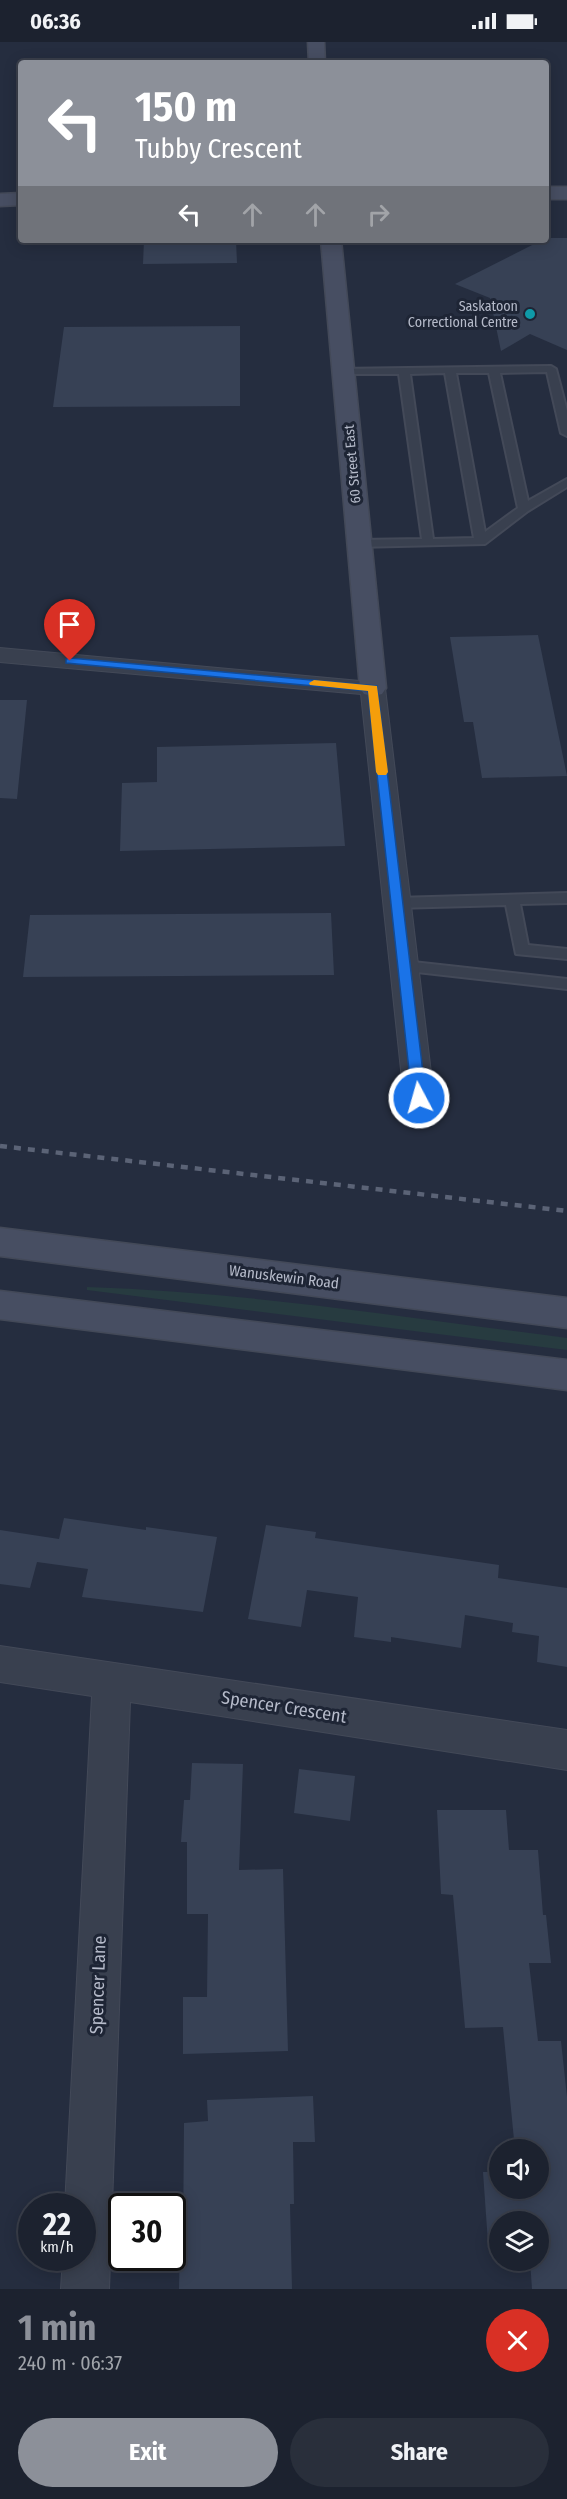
<!DOCTYPE html>
<html lang="en">
<head>
<meta charset="utf-8">
<style>
  :root { --surface:#1c222f; --page:#292f3b; --text:#f1f3f6; --muted:#a0a4aa; --line:#3a3f4b; --accent:#8c9099 }
  body { margin:0; font-family:"Fira Sans Condensed",sans-serif; background:var(--page); color:var(--text); height:100vh; display:flex; flex-direction:column; font-size:22px; white-space:nowrap }
  * { box-sizing:border-box; margin:0 }
  p { font-size:20px; color:var(--muted) }
  .icon { flex:none; width:33px; height:33px; fill:none; stroke:currentColor; stroke-width:2; stroke-linecap:round; stroke-linejoin:round }
  .map { position:relative; height:2247px; overflow:hidden }
  .details { display:flex; flex-direction:column; background:var(--surface); flex:1 }
  .details>* { flex:none }
  .banner { position:absolute; left:18px; top:18px; width:531px; height:183px; border-radius:6px; box-shadow:0 3px 15px #0003,0 0 0 2px var(--line); background:#8c9099; color:#fff; overflow:hidden }
  .controls { position:absolute; left:489px; top:2097px; display:grid; gap:12px }
  .controls a { display:grid; place-items:center; width:60px; height:60px; border-radius:50%; background:var(--surface); box-shadow:0 3px 15px #0003,0 0 0 2px var(--line); font-size:30px }
  .speed { position:absolute; left:18px; top:2151px; display:flex; gap:12px; font-size:30px; font-weight:700; text-align:center }
  .speed>* { display:grid; place-content:center; width:78px; height:78px; border-radius:50%; background:var(--surface); box-shadow:0 3px 15px #0003,0 0 0 2px var(--line); line-height:1 }
  .speed small { font-size:15px; font-weight:400 }
  .speed .limit { border:3px solid #111; border-radius:9px; background:#fff; color:#111 }
  .pin { position:absolute; display:grid; place-items:center; width:51px; height:51px; color:#fff; margin:-62px -26px; border-radius:50% 50% 50% 0; rotate:-45deg; box-shadow:0 0 6px #0007 }
  .pin .icon { rotate:45deg }
  .me { position:absolute; width:66px; margin:-33px; rotate:354deg; stroke-linejoin:round; filter:drop-shadow(0 0 4px #0008) }
  .turn { display:flex; align-items:center; gap:21px; height:126px; padding:0 18px; font-size:27px }
  .turn .icon { width:78px; height:78px; stroke-width:2.5 }
  .turn b { display:block; font-size:42px; line-height:51px }
  .lanes { display:flex; align-items:center; height:57px; padding:0 18px; background:#0003; justify-content:center; gap:30px; direction:ltr }
  .lanes .off { opacity:.35 }
  .round { display:grid; place-items:center; flex:none; width:63px; height:63px; border-radius:32px; background:var(--page) }
  .overview { display:flex; align-items:center; justify-content:space-between; height:102px; padding:0 18px }
  h1 { font-size:36px; font-weight:700; line-height:45px; color:var(--accent) }
  .button { display:flex; gap:12px; margin-top:auto; padding:12px 18px }
  .button a { flex:1; height:69px; border-radius:36px; background:var(--accent); color:#fff; font-size:24px; font-weight:700; line-height:69px; text-align:center }
  .button a+a { background:var(--page); color:var(--text) }
  .status { display:flex; justify-content:space-between; align-items:center; height:42px; padding:0 30px; background:var(--surface); direction:ltr }
  .status svg { height:16px; fill:currentColor }
  .map>svg:first-child { display:block }
  .green { fill:#273b40 }
  .building { fill:#374155 }
  .lines { fill:none; stroke-linecap:round; stroke-linejoin:round }
  .lane-casing { stroke:#434958; stroke-width:4 }
  .street-casing { stroke:#434958; stroke-width:2 }
  .secondary-casing { stroke:#434958; stroke-width:3 }
  .lane { fill:#39404f; fill-rule:evenodd }
  .street { fill:#39404f; fill-rule:evenodd }
  .secondary { fill:#474e62; fill-rule:evenodd }
  .rail { stroke:#5b6376; stroke-width:4.5; stroke-dasharray:7 7; stroke-linecap:butt }
  .route { fill:#1a73e8; stroke:#114b97; stroke-width:1.5 }
  .slow { fill:#f59e0b }
  .culture-dot { fill:#0f9aa8; stroke:#1e2535; stroke-width:2 }
  .labels { text-anchor:middle; stroke-width:6; stroke-linejoin:round; paint-order:stroke }
  .far-poi-label { font-size:14px; fill:#b6bbca; stroke:#1e2535; text-anchor:end }
  .far-street-label { font-size:14px; fill:#b6bbca; stroke:#1e2535 }
  .street-label { font-size:15px; fill:#b6bbca; stroke:#1e2535 }
  .near-street-label { font-size:18px; fill:#b6bbca; stroke:#1e2535 }
</style>
</head>
<body>
<div class="status"><b>06:36</b><svg viewBox="0 0 49 12"><path d="M0 12V9h3v3zM5 12V6h3v6zM10 12V3h3v9zM15 12V0h3v12zM26 1h20v11H26zM47 4h2v5h-2z"/></svg></div>
<div class="map">
<svg width="567" height="2247" viewBox="0 0 567 2247">
  <rect width="100%" height="100%" fill="#252d3f"/>
  <path class="green" d="M87 1245C248 1250 408 1276 567 1296V1308L87 1248Z"/>
  <path class="building" d="M546 196H567V308L530 292 501 309 490 256 455 242Z
    M144 198H236L237 221 143 222Z
    M240 284V364L53 365 64 285Z
    M538 593 567 734 482 736 473 680H464L450 595Z
    M0 658H27L17 757 0 756Z
    M336 701 345 804 120 809 122 741 157 740V705Z
    M331 871 334 933 23 935 30 873Z
    M64 1476 146 1488V1485L217 1495 203 1570 82 1555 88 1527 37 1520 30 1546 0 1542V1488L59 1497Z
    M266 1483 316 1490 315 1496 499 1523 498 1536 567 1546V1625L537 1620 539 1594 512 1590 513 1581 465 1573 461 1606 391 1595V1600L354 1595 358 1555 307 1548 301 1585 248 1577Z
    M192 1721 243 1722 239 1828 283 1827 288 2009 183 2012V1955H207L208 1872H187V1800H181L184 1758H190Z
    M299 1727 355 1734 350 1779 294 1771Z
    M437 1768H506L509 1808H538L543 1873H546L551 1921H529L538 1999H561L567 2055V2247H532L530 2218H538V2180H500V2201H488L483 2130H500V2146H538V2108H515L503 1985 465 1986 453 1853 441 1852Z
    M313 2054 315 2100H293L294 2162H290L292 2247H179L180 2202H183L184 2081 208 2079 207 2058Z"/>
  <g class="lines">
    <defs>
      <path id="lane" d="M551 324 556 327 567 369V394L561 391 547 330 500 331 528 459 567 437V445L528 469 485 502 356 505V499L360 498 422 497 399 332H343L338 329 339 327ZM445 331 474 496 433 497 410 332ZM456 331H489L518 466 485 490Z
        M567 851V861L520 862 528 903 567 907V917L516 912 506 863 396 866 389 861 396 856Z
        M404 919 567 937V947L399 928 396 924 399 920Z"/>
      <path id="street" d="M0 606 382 641 385 646 434 1056 430 1064 419 1068 408 1064 404 1056 361 652 0 620Z
        M0 1604 567 1688V1728L130 1660 109 2247H61L63 2216H82V2164H65L92 1654 0 1640Z"/>
      <path id="secondary" d="M308 0H324L325 21H309Z
        M546 145H567V157H546Z
        M21 151V163L0 164V152Z
        M321 198H341L386 646 382 652 373 654 364 652 360 646Z
        M0 1186 567 1256V1286L0 1214Z
        M0 1249 567 1318V1348L0 1277Z"/>
    </defs>
    <use href="#lane" class="lane-casing"/>
    <use href="#street" class="street-casing"/>
    <use href="#secondary" class="secondary-casing"/>
    <use href="#lane" class="lane"/>
    <use href="#street" class="street"/>
    <use href="#secondary" class="secondary"/>
    <path class="rail" d="M0 1104 567 1169"/>
  </g>
  <path class="route" d="M70 616 377 644 426 1056 424 1060 419 1061 412 1056 368 649 66 621V617Z"/>
  <path class="slow" d="M314 638 377 644 388 730 386 733H378L376 730 368 649 310 643 309 641Z"/>
  <circle class="culture-dot" cx="530" cy="272" r="6"/>
  <g class="labels">
    <g class="far-poi-label">
      <text x="518" y="269">Saskatoon<tspan x="518" dy="16">Correctional Centre</tspan></text>
    </g>
    <g class="far-street-label">
      <text transform="translate(352 422) rotate(-95)" y="5">60 Street East</text>
    </g>
    <g class="street-label">
      <text transform="translate(284 1235) rotate(7)" y="5">Wanuskewin Road</text>
    </g>
    <g class="near-street-label">
      <text transform="translate(284 1665) rotate(9)" y="6">Spencer Crescent</text>
      <text transform="translate(98 1943) rotate(-88)" y="6">Spencer Lane</text>
    </g>
  </g>
</svg>
<div class="controls">
<a><svg class="icon" aria-label="sound" viewBox="0 0 24 24"><path d="M4 9h4l5-4v14l-5-4H4zM17 9q2 3 0 6"/></svg></a>
<a><svg class="icon" aria-label="layers" viewBox="0 0 24 24"><path d="M12 4l9 5-9 5-9-5zM3 14l9 5 9-5"/></svg></a>
</div>
<div class="speed"><div>22<small>km/h</small></div><div class="limit">30</div></div>
<div class="pin" style="left:70px;top:619px;background:#d93025"><svg class="icon" aria-label="arrive" viewBox="0 0 24 24"><path d="M6 21V4h12l-3 4 3 4H6"/></svg></div>
<svg class="me" style="left:419px;top:1056px" viewBox="-20 -20 40 40"><circle r="17" fill="#1a73e8" stroke="#fff" stroke-width="3"/><path d="M0-11L8 9 0 5-8 9z" fill="#fff"/></svg>
<div class="banner">
<div class="turn"><svg class="icon" aria-label="left" viewBox="0 0 24 24"><path d="M17 20v-9H6M10 6l-5 5 5 5"/></svg><div><b>150 m</b>Tubby Crescent</div></div>
<div class="lanes"><svg class="icon" aria-label="left" viewBox="0 0 24 24"><path d="M17 20v-9H6M10 6l-5 5 5 5"/></svg><svg class="icon off" aria-label="ahead" viewBox="0 0 24 24"><path d="M12 20V5M6 11l6-6 6 6"/></svg><svg class="icon off" aria-label="ahead" viewBox="0 0 24 24"><path d="M12 20V5M6 11l6-6 6 6"/></svg><svg class="icon off" aria-label="right" viewBox="0 0 24 24"><path d="M7 20v-9h11M14 6l5 5-5 5"/></svg></div>
</div>
</div>
<section class="details">
<div class="overview"><div><h1>1 min</h1><p>240 m · 06:37</p></div><a class="round" style="background:#d93025;color:#fff"><svg class="icon" aria-label="close" viewBox="0 0 24 24"><path d="M6 6l12 12M18 6L6 18"/></svg></a></div>
<div class="button"><a>Exit</a><a>Share</a></div>
</section>
</body>
</html>
